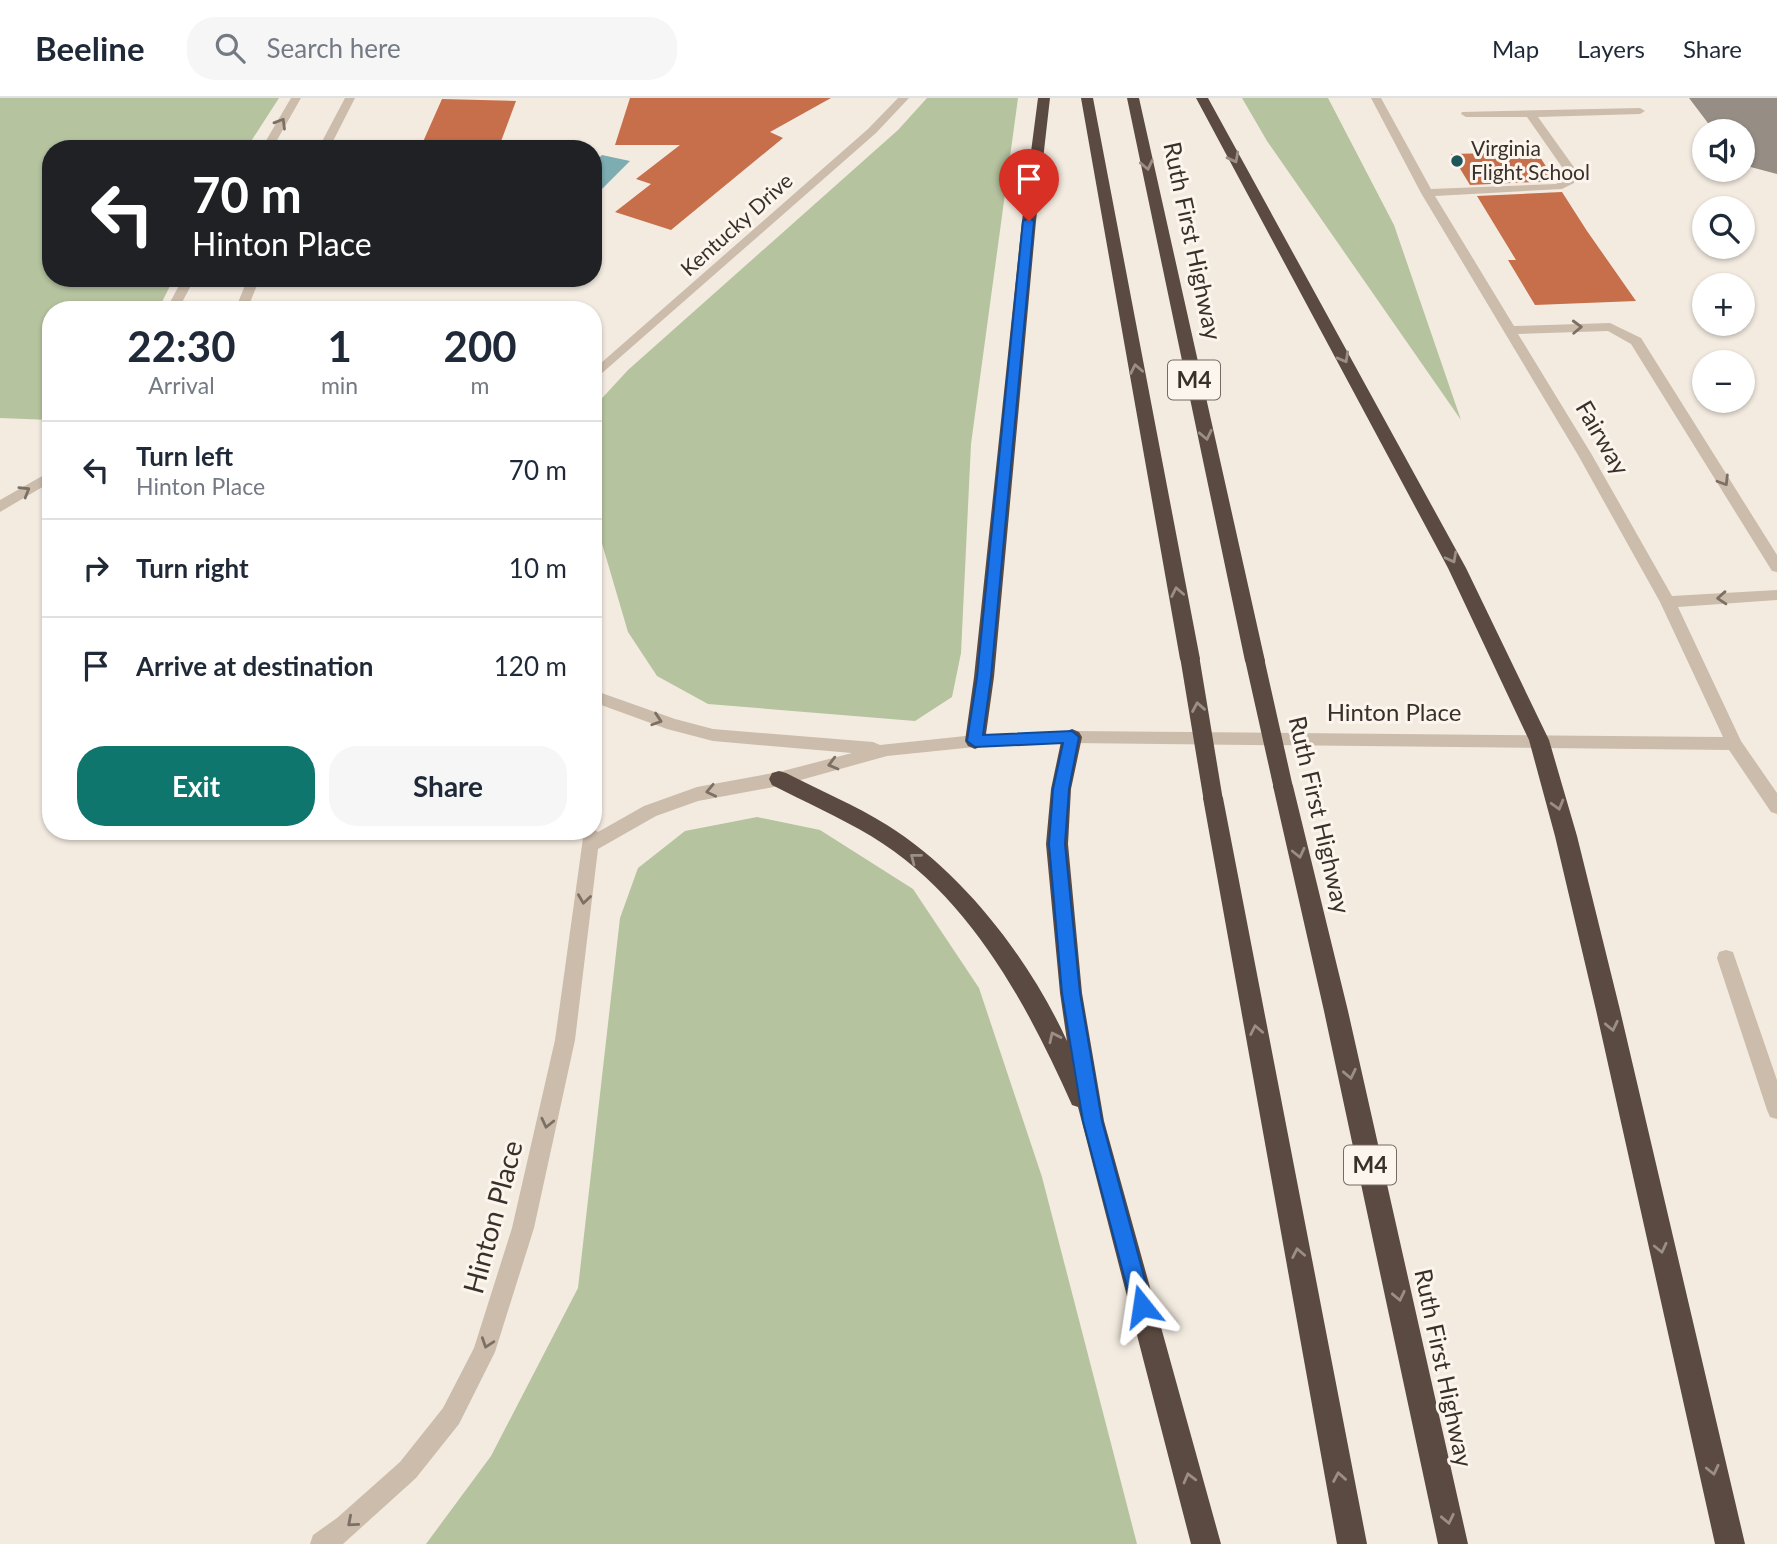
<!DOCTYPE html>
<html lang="en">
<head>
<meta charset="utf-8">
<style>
  :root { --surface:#fff; --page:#f6f6f7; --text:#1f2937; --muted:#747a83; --line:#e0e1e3; --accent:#0f766e }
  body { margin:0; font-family:Lato,sans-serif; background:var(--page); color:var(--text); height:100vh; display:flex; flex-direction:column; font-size:26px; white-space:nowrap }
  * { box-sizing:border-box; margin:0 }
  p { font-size:23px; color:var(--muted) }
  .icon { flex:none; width:38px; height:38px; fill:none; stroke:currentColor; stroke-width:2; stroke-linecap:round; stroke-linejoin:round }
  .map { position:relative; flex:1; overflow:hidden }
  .panel { position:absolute; left:42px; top:203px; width:560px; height:539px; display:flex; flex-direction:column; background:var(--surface); border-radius:28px; box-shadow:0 2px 5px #0004 }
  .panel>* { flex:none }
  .top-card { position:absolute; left:42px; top:42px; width:560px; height:147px; border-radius:28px; box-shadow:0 2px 5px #0004; background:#202124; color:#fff; overflow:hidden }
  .buttons { position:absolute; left:1692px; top:21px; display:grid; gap:14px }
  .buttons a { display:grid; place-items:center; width:63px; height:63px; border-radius:50%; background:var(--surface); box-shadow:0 2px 5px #0004; font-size:35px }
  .pin { position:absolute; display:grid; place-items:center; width:60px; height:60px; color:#fff; margin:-72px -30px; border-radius:50% 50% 50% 0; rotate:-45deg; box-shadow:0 0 7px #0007 }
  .pin .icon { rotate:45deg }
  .me { position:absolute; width:77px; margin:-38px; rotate:345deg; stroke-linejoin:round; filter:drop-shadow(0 0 5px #0008) }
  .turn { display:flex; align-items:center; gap:24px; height:147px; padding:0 35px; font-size:32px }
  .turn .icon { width:91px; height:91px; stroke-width:2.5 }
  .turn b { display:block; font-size:49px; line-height:60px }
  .eta { display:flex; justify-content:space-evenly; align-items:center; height:119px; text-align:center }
  .eta b { font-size:42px; font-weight:700; line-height:49px }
  .cta { display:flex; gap:14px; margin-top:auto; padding:14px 35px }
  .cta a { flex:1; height:80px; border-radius:28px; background:var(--accent); color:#fff; font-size:28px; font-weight:700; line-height:80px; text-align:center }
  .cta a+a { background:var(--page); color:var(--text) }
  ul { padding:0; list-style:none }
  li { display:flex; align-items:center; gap:21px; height:98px; padding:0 35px; border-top:2px solid var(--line) }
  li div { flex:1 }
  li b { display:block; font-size:26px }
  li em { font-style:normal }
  header { display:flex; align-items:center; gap:42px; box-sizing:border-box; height:98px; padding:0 35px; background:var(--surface); border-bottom:2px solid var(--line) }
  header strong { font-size:33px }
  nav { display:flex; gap:38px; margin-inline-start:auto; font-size:24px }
  .search { width:490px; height:63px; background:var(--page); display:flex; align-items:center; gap:18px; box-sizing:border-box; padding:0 24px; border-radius:28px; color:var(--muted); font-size:26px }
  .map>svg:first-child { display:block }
  .green { fill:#b5c39f }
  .water { fill:#7eadb1 }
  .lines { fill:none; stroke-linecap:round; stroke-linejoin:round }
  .taxiway { fill:#968e85; fill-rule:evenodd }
  .building { fill:#c76e4a }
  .minor { fill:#ccbcab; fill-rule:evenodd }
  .highway { fill:#5b4a41; fill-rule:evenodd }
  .highway-bridge { stroke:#5b4a41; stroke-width:19 }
  .oneway { stroke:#7c6f64 }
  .oneway2 { stroke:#9b8e86 }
  .route { fill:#1a73e8; stroke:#114b97; stroke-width:2 }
  .poi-dot { fill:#1f565c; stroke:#fbf5ed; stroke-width:2.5 }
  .labels { text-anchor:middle; stroke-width:6; stroke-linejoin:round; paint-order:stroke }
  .far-poi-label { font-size:21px; fill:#3a302a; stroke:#fbf5ed; text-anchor:start }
  .far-street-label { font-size:21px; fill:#3a302a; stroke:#fbf5ed }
  .shield { fill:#fbf5ed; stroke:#746b64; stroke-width:2 }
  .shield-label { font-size:23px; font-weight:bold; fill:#3a302a }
  .street-label { font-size:24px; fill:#3a302a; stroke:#fbf5ed }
  .near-street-label { font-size:28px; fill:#3a302a; stroke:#fbf5ed }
</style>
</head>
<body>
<header>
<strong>Beeline</strong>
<div class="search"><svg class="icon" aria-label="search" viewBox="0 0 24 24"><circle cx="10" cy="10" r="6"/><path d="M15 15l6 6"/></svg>Search here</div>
<nav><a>Map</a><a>Layers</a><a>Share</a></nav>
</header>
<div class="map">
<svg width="1777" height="1446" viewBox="0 0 1777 1446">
  <rect width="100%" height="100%" fill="#f3ebe0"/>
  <path class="green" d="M0 0H279L246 51H51V180H174L158 212H51V322L0 320Z
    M927 0H1018L971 346 961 555 952 599 915 623 708 606 657 578 628 534 593 415V310L628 272 898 32Z
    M1242 0H1328L1394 127 1461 322 1267 43Z
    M757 719 820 732 913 791 979 890 1042 1079 1137 1446H426L491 1358 578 1190 620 820 638 770 685 733Z"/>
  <path class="water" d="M602 57 630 63 601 92 593 90V66Z"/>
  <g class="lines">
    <path class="taxiway" d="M1689 0H1777V76L1743 67V33H1714Z"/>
  </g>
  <path class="building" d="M630 0H831L770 34 783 40 671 132 615 114 651 86 636 81 680 47H615Z
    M442 1 516 3 500 46H422Z
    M1537 54 1555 83 1470 87 1451 56Z
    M1562 94 1587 133 1636 203 1535 207 1508 162H1516L1477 98Z"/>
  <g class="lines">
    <path class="minor" d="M291 0H301L272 51H261Z
      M345 0H355L329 51H318Z
      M898 0H909L876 35 593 283V272L868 31Z
      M1371 0H1381L1431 91 1556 86 1564 81V72L1527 19H1466L1461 16 1462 14 1640 10 1645 13 1640 16 1538 19 1576 72 1574 85 1562 91 1435 98 1514 228 1610 225 1641 240 1777 457V474L1772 473 1631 246 1608 233 1518 236 1592 357 1672 498 1777 492V502L1678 509 1741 643 1777 695V716L1771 714 1729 652 1072 645 975 649 887 658 779 688 698 703 656 718 598 751 575 942 534 1130 495 1254 459 1326 416 1380 343 1446H310L313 1437 337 1420 400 1364 443 1310 474 1250 512 1130 555 942 584 733H593V731L598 734 644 708 697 689 779 674 852 655 713 643 667 631 593 604V592L675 621 713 631 873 644 880 647 975 637 1072 633 1723 639 1660 504 1578 357 1421 95Z
      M183 180H195L178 212H166Z
      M248 180H260L247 212H235Z
      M51 373V384L0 414V402Z
      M593 633 601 639 602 688 599 693 593 695Z
      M1726 852 1733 854 1735 860 1777 982V1021L1770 1019 1767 1012 1717 860 1719 854Z"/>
    <path class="highway" d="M1038 0H1050L1036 123 994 579 985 643 982 648 975 651 968 648 965 643 974 579 1022 123Z
      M1081 0H1093L1200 561 1197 566H1183L1180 561Z
      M1127 0H1139L1265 563 1262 568H1248L1245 563Z
      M1196 0H1208L1466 470 1549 642 1577 738 1620 912 1745 1446H1715L1596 912 1555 738 1529 642 1448 470Z
      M1072 631 1079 634 1082 639 1071 691 1068 746 1082 895 1104 1023 1221 1446H1191L1078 1009 1072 1007C1027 906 969 797 871 738 839 719 805 704 772 687L769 681 772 675 779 673 786 675C819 692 855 707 887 727 963 774 1030 862 1067 943L1060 895 1046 746 1051 691 1062 639 1065 634Z
      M1283 680 1290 682 1293 688 1348 913 1468 1446H1438L1324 913 1273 688 1276 682Z
      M1213 692 1220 694 1223 700 1367 1446H1337L1203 700 1206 694Z"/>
    <path class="highway-bridge" d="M1190 561 1213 700
      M1255 563 1283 688"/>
  </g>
  <defs><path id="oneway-chevron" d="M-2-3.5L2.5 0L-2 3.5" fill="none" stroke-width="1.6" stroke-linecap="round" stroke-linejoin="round" transform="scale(1.75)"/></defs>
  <g class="oneway">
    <use href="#oneway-chevron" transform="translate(281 25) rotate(-59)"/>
    <use href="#oneway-chevron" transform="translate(1577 229) rotate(-2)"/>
    <use href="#oneway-chevron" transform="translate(1724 383) rotate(58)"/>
    <use href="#oneway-chevron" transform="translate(25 393) rotate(-31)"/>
    <use href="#oneway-chevron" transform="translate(1722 500) rotate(176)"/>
    <use href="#oneway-chevron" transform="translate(657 622) rotate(18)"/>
    <use href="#oneway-chevron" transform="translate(833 666) rotate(165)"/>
    <use href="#oneway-chevron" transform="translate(711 693) rotate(168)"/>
    <use href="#oneway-chevron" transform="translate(584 801) rotate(98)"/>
    <use href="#oneway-chevron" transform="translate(547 1025) rotate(103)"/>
    <use href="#oneway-chevron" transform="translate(487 1245) rotate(109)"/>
    <use href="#oneway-chevron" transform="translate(352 1424) rotate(139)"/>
  </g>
  <g class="oneway2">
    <use href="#oneway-chevron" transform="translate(1234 60) rotate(62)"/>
    <use href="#oneway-chevron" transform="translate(1147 67) rotate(78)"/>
    <use href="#oneway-chevron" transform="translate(1344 260) rotate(61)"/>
    <use href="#oneway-chevron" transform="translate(1136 271) rotate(-101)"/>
    <use href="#oneway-chevron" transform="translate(1206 337) rotate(78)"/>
    <use href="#oneway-chevron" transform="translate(1452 460) rotate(62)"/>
    <use href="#oneway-chevron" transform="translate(1177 494) rotate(-101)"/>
    <use href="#oneway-chevron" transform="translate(1198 609) rotate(-100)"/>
    <use href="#oneway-chevron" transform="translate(1558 707) rotate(74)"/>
    <use href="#oneway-chevron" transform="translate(1299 755) rotate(77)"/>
    <use href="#oneway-chevron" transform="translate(915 760) rotate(-142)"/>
    <use href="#oneway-chevron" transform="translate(1612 928) rotate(78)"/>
    <use href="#oneway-chevron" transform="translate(1256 932) rotate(-101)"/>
    <use href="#oneway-chevron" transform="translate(1054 939) rotate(-115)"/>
    <use href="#oneway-chevron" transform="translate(1350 976) rotate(78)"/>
    <use href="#oneway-chevron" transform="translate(1661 1150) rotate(77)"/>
    <use href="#oneway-chevron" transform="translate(1298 1155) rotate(-101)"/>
    <use href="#oneway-chevron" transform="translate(1399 1198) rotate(78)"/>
    <use href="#oneway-chevron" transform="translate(1713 1372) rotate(77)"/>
    <use href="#oneway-chevron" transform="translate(1339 1379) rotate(-100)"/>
    <use href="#oneway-chevron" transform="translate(1189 1380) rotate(-105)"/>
    <use href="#oneway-chevron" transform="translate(1448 1421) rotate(78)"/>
  </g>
  <path class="route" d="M1029 120 1034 123 991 579 983 637 1072 633 1079 639 1069 691 1065 746 1080 895 1102 1023 1152 1208 1149 1215 1142 1218 1135 1215 1132 1208 1083 1023 1062 895 1049 746 1053 691 1063 645 975 649 967 643 977 579 1023 123Z"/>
  <circle class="poi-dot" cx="1457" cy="63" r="7"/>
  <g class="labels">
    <g class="far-poi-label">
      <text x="1471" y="58">Virginia<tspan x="1471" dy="24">Flight School</tspan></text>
    </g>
    <g class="far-street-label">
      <text transform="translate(737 127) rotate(-42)" y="7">Kentucky Drive</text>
    </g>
    <g class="shield">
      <rect x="1168" y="262.5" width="52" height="39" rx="5"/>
      <rect x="1344" y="1047.5" width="52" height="39" rx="5"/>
    </g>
    <g class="shield-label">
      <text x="1194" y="290">M4</text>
      <text x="1370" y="1075">M4</text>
    </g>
    <g class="street-label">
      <text transform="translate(1192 143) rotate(78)" y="8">Ruth First Highway</text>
      <text transform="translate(1602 340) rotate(60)" y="8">Fairway</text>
      <text x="1394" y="623">Hinton Place</text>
      <text transform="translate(1319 717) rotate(77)" y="8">Ruth First Highway</text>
      <text transform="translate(1443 1270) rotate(78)" y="8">Ruth First Highway</text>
    </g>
    <g class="near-street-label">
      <text transform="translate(493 1119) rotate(-75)" y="10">Hinton Place</text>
    </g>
  </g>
</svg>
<div class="buttons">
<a><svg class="icon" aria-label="sound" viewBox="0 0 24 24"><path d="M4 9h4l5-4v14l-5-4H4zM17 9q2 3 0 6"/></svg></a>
<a><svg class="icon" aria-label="search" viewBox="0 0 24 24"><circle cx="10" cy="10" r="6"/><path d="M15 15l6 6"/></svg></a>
<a>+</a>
<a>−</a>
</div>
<div class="pin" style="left:1029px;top:123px;background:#d93025"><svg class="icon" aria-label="arrive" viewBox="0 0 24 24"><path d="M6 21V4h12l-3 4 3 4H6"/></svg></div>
<svg class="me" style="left:1142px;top:1208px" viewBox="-20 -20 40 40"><path d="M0-17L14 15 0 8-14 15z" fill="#1a73e8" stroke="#fff" stroke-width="4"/></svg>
<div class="top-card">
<div class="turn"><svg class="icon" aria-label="left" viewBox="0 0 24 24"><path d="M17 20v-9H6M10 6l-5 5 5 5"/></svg><div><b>70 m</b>Hinton Place</div></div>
</div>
<section class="panel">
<div class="eta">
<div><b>22:30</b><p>Arrival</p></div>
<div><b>1</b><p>min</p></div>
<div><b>200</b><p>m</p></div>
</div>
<ul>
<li><svg class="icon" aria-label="left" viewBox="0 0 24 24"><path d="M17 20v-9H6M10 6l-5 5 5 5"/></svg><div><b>Turn left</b><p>Hinton Place</p></div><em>70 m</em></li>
<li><svg class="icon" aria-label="right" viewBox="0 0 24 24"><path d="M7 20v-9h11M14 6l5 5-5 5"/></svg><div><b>Turn right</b></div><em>10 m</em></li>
<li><svg class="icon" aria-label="arrive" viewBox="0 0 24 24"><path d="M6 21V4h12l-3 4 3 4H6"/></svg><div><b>Arrive at destination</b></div><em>120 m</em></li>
</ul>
<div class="cta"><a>Exit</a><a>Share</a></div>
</section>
</div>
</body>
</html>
